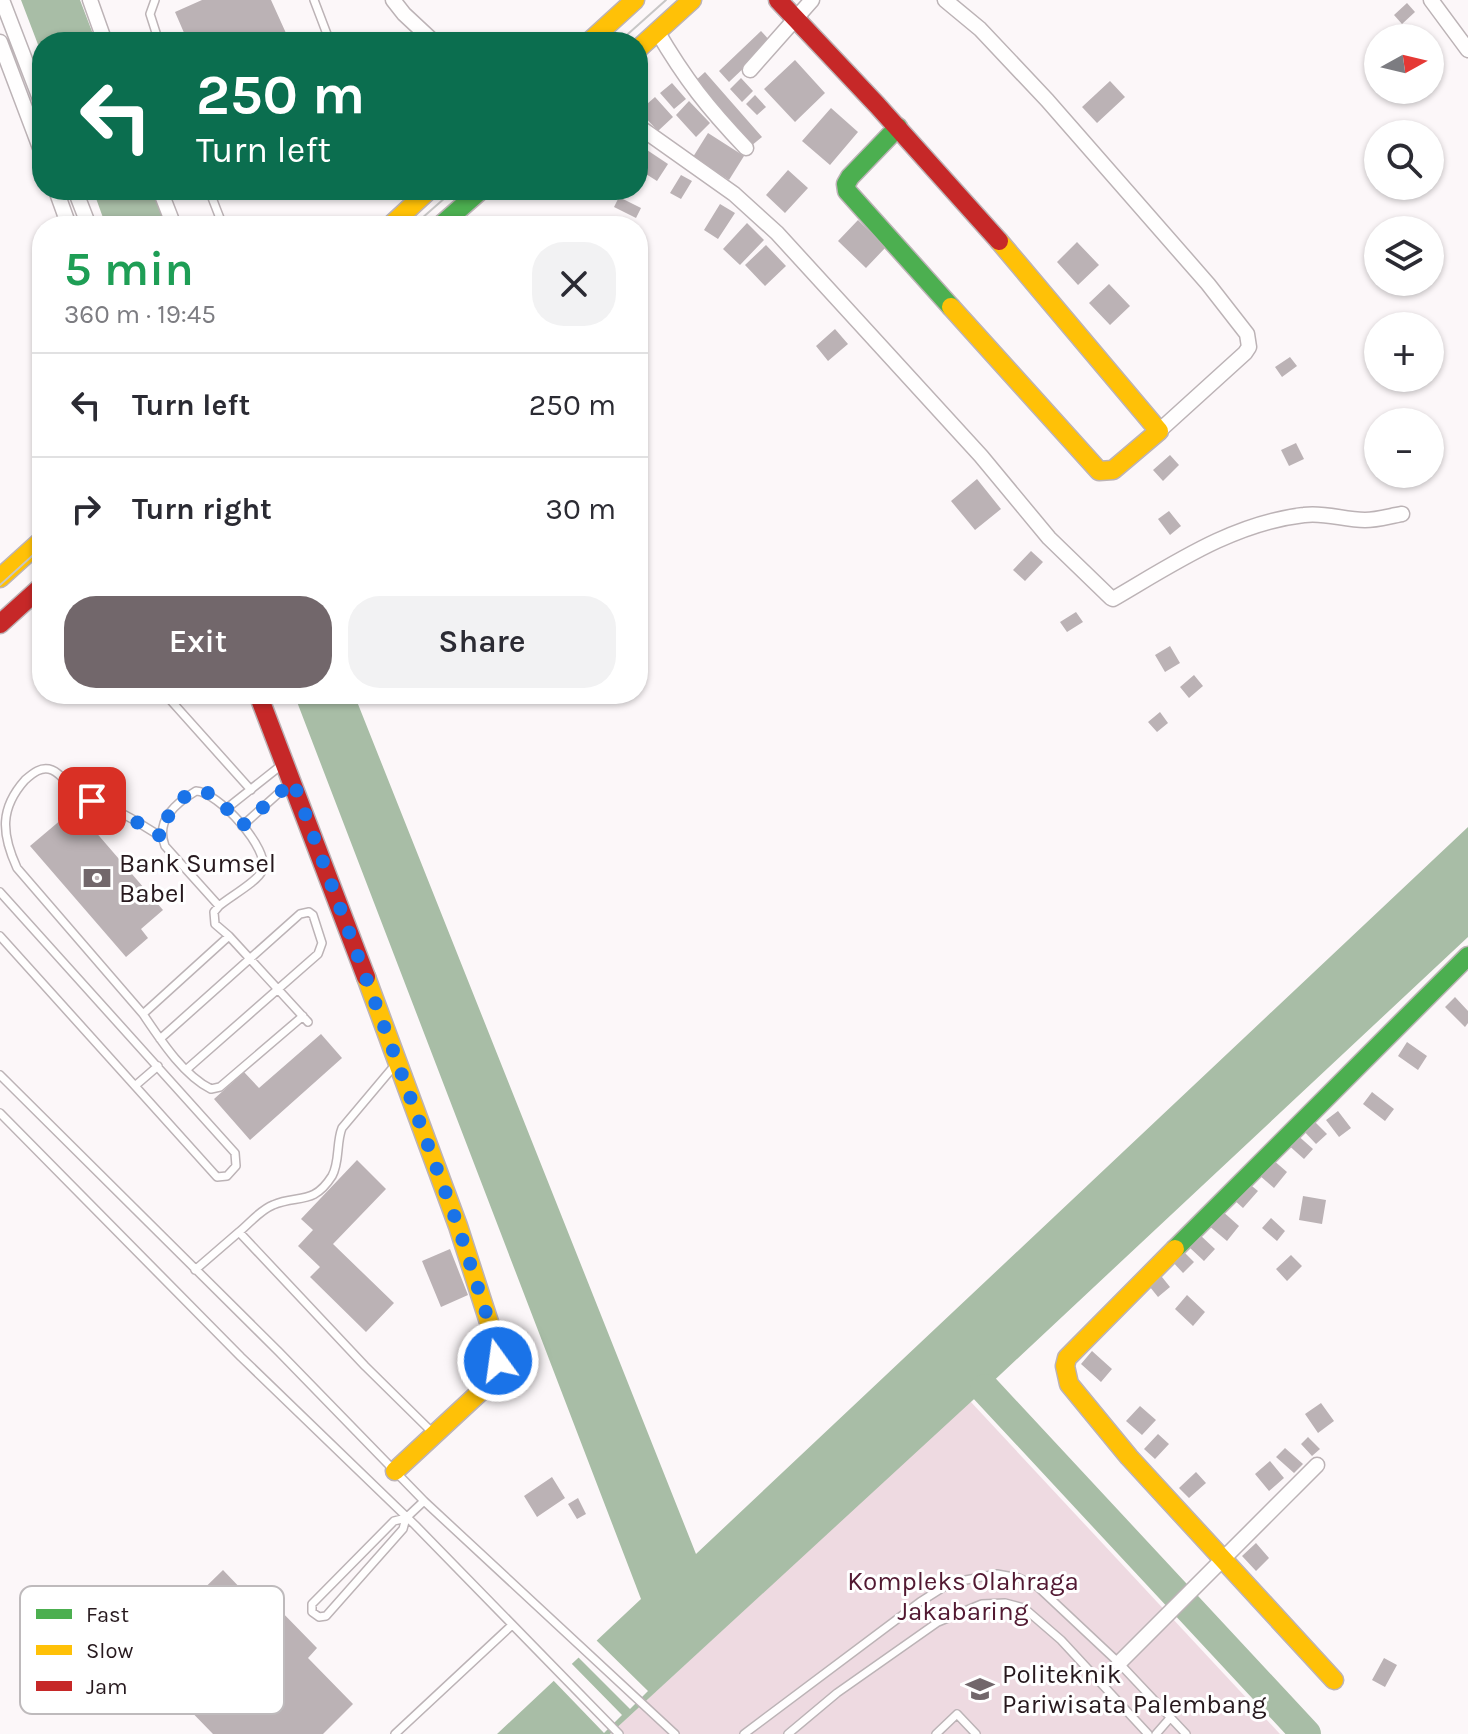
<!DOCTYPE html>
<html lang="en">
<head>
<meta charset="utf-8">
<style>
  :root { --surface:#fff; --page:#f2f2f3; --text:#2b2b33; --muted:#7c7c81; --line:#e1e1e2; --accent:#72676b }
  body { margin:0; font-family:Karla,sans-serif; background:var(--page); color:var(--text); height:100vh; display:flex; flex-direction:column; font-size:30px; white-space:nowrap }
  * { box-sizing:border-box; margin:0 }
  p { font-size:26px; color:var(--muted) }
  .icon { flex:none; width:44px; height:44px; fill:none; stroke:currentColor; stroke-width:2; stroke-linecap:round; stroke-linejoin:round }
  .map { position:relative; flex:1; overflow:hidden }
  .sheet { position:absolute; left:32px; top:216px; width:616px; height:488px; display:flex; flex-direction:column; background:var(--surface); border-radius:32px; box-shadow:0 2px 6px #0004 }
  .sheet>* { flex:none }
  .guide { position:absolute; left:32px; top:32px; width:616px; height:168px; border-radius:32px; box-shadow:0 2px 6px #0004; background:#0b6e4f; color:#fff; overflow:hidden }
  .needle { width:52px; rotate:82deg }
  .fabs { position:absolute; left:1364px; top:24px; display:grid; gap:16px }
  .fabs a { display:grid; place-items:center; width:80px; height:80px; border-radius:50%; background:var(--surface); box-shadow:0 2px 6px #0004; font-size:40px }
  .pin { position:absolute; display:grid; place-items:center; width:68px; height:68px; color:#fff; margin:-34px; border-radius:16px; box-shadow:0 4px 12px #0006 }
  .me { position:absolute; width:88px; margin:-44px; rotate:346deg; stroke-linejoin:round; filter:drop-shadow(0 0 6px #0008) }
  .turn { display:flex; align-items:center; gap:28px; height:168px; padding:0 32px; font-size:36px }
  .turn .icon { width:104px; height:104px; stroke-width:2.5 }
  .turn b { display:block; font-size:56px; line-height:68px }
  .round { display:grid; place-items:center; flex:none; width:84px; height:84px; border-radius:32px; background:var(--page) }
  .summary { display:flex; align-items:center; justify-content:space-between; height:136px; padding:0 32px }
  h1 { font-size:48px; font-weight:600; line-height:60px; color:#1e9e55 }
  .action { display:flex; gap:16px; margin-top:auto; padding:16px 32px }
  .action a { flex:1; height:92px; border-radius:32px; background:var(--accent); color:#fff; font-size:32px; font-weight:600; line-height:92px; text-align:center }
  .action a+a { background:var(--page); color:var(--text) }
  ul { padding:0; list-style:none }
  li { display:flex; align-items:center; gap:24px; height:104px; padding:0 32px; border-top:2px solid var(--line) }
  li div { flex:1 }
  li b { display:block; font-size:30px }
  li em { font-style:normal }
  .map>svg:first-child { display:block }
  .green { fill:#eedae1 }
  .water { fill:#a8bda6 }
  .pier { fill:#fcf7f9 }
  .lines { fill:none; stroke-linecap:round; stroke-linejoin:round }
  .river { stroke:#a8bda6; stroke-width:30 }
  .building { fill:#bbb2b5 }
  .lane-casing { stroke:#bcb3b6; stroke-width:10 }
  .street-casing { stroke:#bcb3b6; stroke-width:17 }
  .fast-casing { stroke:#bcb3b6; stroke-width:21 }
  .slow-casing { stroke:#bcb3b6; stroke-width:21 }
  .jam-casing { stroke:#bcb3b6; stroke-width:21 }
  .lane { stroke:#fffefe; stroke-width:7 }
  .street { stroke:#fffefe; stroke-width:14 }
  .fast { stroke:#4caf50; stroke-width:18 }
  .slow { stroke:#ffc107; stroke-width:18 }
  .jam { stroke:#c62828; stroke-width:18 }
  .tram { stroke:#c7c6c6; stroke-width:2 }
  .route { stroke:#1a73e8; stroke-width:14; stroke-dasharray:0 25.2 }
  .labels { text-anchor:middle; stroke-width:6; stroke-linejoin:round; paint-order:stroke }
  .poi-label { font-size:26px; fill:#27191e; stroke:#fff; text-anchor:start }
  .park-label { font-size:26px; fill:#521932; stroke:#fff }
  .key { fill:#fff; stroke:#bebabc; stroke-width:2 }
  .key-label { font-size:22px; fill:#27191e }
</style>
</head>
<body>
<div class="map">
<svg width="1468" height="1734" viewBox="0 0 1468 1734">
  <rect width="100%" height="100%" fill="#fcf7f9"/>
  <path class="green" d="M970 1401 1280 1734H610Z"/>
  <path class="water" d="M21 0H80L96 42H42V55Z
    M93 190H154L168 226H106Z
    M294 694H354L696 1554 1468 827V937L985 1389 610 1734H497L641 1599Z"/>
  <path class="pier" d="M594 1638 648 1691 630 1709 576 1655Z
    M569 1661 622 1715 604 1733 551 1678Z"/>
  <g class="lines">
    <path class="river" d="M985 1389 1306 1734"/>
  </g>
  <path class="building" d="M202 0H271L290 42H188L175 12Z
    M1407 3 1415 12 1402 24 1394 15Z
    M761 31 771 42 729 82 719 71Z
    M795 60 825 93 795 122 764 89Z
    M705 72 762 137 751 146 694 82Z
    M741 78 753 91 742 102 730 89Z
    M1110 81 1125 97 1097 123 1082 107Z
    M672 83 686 99 674 109 660 93Z
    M755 95 766 107 757 115 746 104Z
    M655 97 673 117 658 131 639 111Z
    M689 101 710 123 696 137 676 115Z
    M831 108 858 132 830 165 802 141Z
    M708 133 744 156 729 180 693 157Z
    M638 144 668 164 657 181 638 169Z
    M788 170 808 188 785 213 766 195Z
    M681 175 692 181 681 199 670 193Z
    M619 197 641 208 636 218 614 207Z
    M720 204 735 213 718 239 704 230Z
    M858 220 886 247 866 268 838 241Z
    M747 223 764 240 740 265 723 249Z
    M1077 242 1099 265 1078 285 1057 262Z
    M766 245 786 266 765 286 745 265Z
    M1109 284 1130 306 1110 325 1089 303Z
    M835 329 848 344 828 361 816 346Z
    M1290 357 1297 366 1282 377 1275 367Z
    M1296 443 1304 459 1289 466 1281 450Z
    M1170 455 1179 465 1163 481 1153 470Z
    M977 479 1001 509 975 530 951 501Z
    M1169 511 1181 526 1170 535 1158 519Z
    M1031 551 1043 562 1025 581 1013 570Z
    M1076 612 1083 622 1067 632 1060 622Z
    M1170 646 1180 663 1165 672 1155 655Z
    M1194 675 1203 686 1189 698 1180 687Z
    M1160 712 1168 723 1157 732 1148 722Z
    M75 808 163 910 141 929 148 938 126 957 30 846Z
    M1455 997 1468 1011V1023L1465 1027 1445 1007Z
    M321 1034 342 1058 250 1140 214 1099 244 1072 259 1088Z
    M1407 1042 1427 1056 1418 1070 1398 1056Z
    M1372 1092 1394 1109 1385 1121 1363 1104Z
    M1338 1111 1351 1128 1339 1137 1326 1120Z
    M1311 1118 1327 1134 1316 1144 1301 1128Z
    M1295 1133 1313 1149 1304 1159 1286 1143Z
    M1272 1159 1287 1172 1274 1188 1259 1175Z
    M357 1160 386 1189 333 1244 394 1303 366 1332 310 1277 320 1267 298 1246 313 1230 301 1219Z
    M1247 1182 1258 1191 1243 1208 1233 1199Z
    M1303 1196 1326 1200 1322 1224 1299 1220Z
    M1221 1210 1239 1226 1227 1241 1208 1225Z
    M1271 1218 1285 1231 1277 1241 1262 1228Z
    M1200 1235 1215 1249 1204 1261 1189 1247Z
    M1180 1248 1194 1262 1183 1273 1170 1259Z
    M450 1249 468 1295 441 1307 422 1261Z
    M1291 1255 1302 1266 1287 1281 1276 1269Z
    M1158 1272 1170 1287 1158 1297 1146 1282Z
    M1187 1295 1205 1312 1193 1326 1175 1309Z
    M1092 1351 1112 1369 1101 1382 1081 1364Z
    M1321 1403 1334 1421 1318 1433 1305 1414Z
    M1140 1406 1156 1420 1142 1435 1126 1421Z
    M1158 1434 1169 1444 1155 1459 1144 1449Z
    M1308 1437 1320 1449 1312 1456 1301 1444Z
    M1285 1448 1303 1464 1294 1473 1276 1457Z
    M1270 1461 1284 1478 1269 1491 1255 1474Z
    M1196 1472 1206 1483 1189 1498 1179 1488Z
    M552 1477 565 1498 537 1517 524 1496Z
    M578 1498 586 1514 577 1519 568 1504Z
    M1256 1543 1269 1558 1256 1571 1242 1556Z
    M223 1570 266 1615 275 1605 317 1648 308 1658 353 1704 323 1734H213L136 1655Z
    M1384 1658 1397 1665 1385 1687 1372 1680Z"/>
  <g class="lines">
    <defs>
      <path id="lane" d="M155 0 150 14 159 42
        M314 0 330 42
        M209 190 223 226
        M165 694 251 790
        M196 791C217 791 272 850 262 871 257 882 229 897 219 906L165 846C155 820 176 803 196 791Z
        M226 809 284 763
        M242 826 291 782
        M162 837C148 829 134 819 119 812 106 805 91 803 79 795 69 789 63 774 52 770 41 766 33 773 25 780 0 808 1 833 17 868L143 1014 229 936 215 924 214 912 219 906
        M0 892 235 1153 236 1166 227 1176 217 1177 0 936
        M229 936 308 1022
        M143 1014C160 1039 183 1075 211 1089L220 1087 303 1016
        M160 1039 300 914 309 912 313 915 322 943 318 954 187 1069
        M0 1075 279 1352 424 1501 675 1734
        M136 1085 158 1066
        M0 1113 241 1357 415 1525 619 1734
        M239 1232C250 1223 260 1210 273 1205 298 1194 313 1206 332 1176 340 1162 336 1143 342 1128L395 1065
        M195 1270 239 1232 365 1366 433 1433
        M406 1518 403 1529 326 1616 319 1617 312 1612V1604L394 1521 406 1518 424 1501
        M395 1734 512 1625
        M744 1734 920 1602 950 1583 997 1574 1019 1578 1038 1587 1119 1663 1186 1734
        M788 1734 837 1693 938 1622 982 1604 1005 1603 1024 1608 1061 1640 1148 1734
        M936 1734 957 1714 976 1734
        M1156 1734 1170 1718"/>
      <path id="street" d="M2 0 42 104
        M90 0 105 42
        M393 0 404 14 434 42
        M945 0 980 29 1047 100 1208 284 1247 334 1249 347 1245 353 1159 431
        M1431 0 1468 50
        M657 31C685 79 708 108 746 148
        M0 42 42 153
        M750 70 812 0
        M638 126 734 194 777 233 981 456 1049 538 1111 598 1113 599C1173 564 1233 523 1304 515 1325 512 1344 520 1365 520 1377 520 1390 516 1402 514
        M56 190 69 226
        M75 190 89 226
        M160 190 174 226
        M1119 1663 1317 1465"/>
      <path id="fast" d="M898 127 850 177 846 184 847 191 951 307
        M440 226 481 190
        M1175 1249 1468 956"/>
      <path id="slow" d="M589 42 635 0
        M638 49 692 0
        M390 226 429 190
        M951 307 1099 471 1113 470 1159 431 999 241
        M0 578 42 540
        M366 977 458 1226 497 1347 498 1370 492 1381 395 1471
        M1175 1249 1067 1358 1065 1366 1069 1384 1129 1457 1334 1680"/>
      <path id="jam" d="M778 0 877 105 999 241
        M0 624 42 586
        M258 694 366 977"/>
    </defs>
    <use href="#lane" class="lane-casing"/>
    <use href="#street" class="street-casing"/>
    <use href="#fast" class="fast-casing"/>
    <use href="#slow" class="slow-casing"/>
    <use href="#jam" class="jam-casing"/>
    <use href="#lane" class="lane"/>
    <use href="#street" class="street"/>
    <use href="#fast" class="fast"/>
    <use href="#slow" class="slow"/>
    <use href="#jam" class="jam"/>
    <path class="tram" d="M619 42 666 0
      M413 226 454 190
      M0 585 42 547"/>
  </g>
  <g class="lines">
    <path class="route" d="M92 801 118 811 162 837C161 820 185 785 205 792 219 796 232 816 242 826L293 781 458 1226 497 1347 498 1361"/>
  </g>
  <defs>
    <symbol id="bank-bare" viewBox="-9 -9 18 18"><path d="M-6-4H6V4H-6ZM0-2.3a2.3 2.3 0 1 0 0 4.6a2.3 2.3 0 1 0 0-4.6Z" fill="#72676b" stroke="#fff" stroke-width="2.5" paint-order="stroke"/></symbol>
    <symbol id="university-bare" viewBox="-9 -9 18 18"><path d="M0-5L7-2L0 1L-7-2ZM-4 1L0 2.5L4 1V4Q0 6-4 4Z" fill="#72676b" stroke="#fff" stroke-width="2.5" paint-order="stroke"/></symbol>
  </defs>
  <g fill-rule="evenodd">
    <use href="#bank-bare" x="77" y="858" width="40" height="40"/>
    <use href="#university-bare" x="960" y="1669" width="40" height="40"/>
  </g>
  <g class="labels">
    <g class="poi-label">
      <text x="119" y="872">Bank Sumsel<tspan x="119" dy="30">Babel</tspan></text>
      <text x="1002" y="1683">Politeknik<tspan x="1002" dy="30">Pariwisata Palembang</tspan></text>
    </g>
    <g class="park-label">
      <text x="963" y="1590">Kompleks Olahraga<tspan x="963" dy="30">Jakabaring</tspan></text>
    </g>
  </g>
  <rect x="20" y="1586" width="264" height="128" rx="12" class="key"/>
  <rect x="36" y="1609" width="36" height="10" fill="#4caf50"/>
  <rect x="36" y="1645" width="36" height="10" fill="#ffc107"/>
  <rect x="36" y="1681" width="36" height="10" fill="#c62828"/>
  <g class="key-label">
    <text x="86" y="1622">Fast</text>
    <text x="86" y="1658">Slow</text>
    <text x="86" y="1694">Jam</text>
  </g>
</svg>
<div class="fabs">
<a><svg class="needle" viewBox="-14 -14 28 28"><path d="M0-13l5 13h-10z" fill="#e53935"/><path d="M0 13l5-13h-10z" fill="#7c7c81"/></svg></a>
<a><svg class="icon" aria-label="search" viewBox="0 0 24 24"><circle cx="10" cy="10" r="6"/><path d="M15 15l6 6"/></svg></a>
<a><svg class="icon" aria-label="layers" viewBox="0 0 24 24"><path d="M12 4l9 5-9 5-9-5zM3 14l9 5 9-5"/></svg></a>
<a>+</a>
<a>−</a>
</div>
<div class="pin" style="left:92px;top:801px;background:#d93025"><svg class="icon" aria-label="arrive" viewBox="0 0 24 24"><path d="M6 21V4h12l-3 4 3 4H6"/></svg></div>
<svg class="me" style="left:498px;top:1361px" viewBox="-20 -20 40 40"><circle r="17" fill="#1a73e8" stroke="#fff" stroke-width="3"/><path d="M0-11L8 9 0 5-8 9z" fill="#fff"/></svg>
<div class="guide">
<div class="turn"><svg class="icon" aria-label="left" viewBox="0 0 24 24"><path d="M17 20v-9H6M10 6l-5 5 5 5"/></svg><div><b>250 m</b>Turn left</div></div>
</div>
<section class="sheet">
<div class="summary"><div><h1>5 min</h1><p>360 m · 19:45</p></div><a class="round"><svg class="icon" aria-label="close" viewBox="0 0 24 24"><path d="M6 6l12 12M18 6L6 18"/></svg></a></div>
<ul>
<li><svg class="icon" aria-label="left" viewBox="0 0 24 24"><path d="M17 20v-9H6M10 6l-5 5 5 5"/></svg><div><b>Turn left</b></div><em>250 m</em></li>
<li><svg class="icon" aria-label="right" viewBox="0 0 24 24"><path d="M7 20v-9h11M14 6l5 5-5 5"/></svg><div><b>Turn right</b></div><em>30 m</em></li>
</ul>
<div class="action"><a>Exit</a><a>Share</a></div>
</section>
</div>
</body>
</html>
